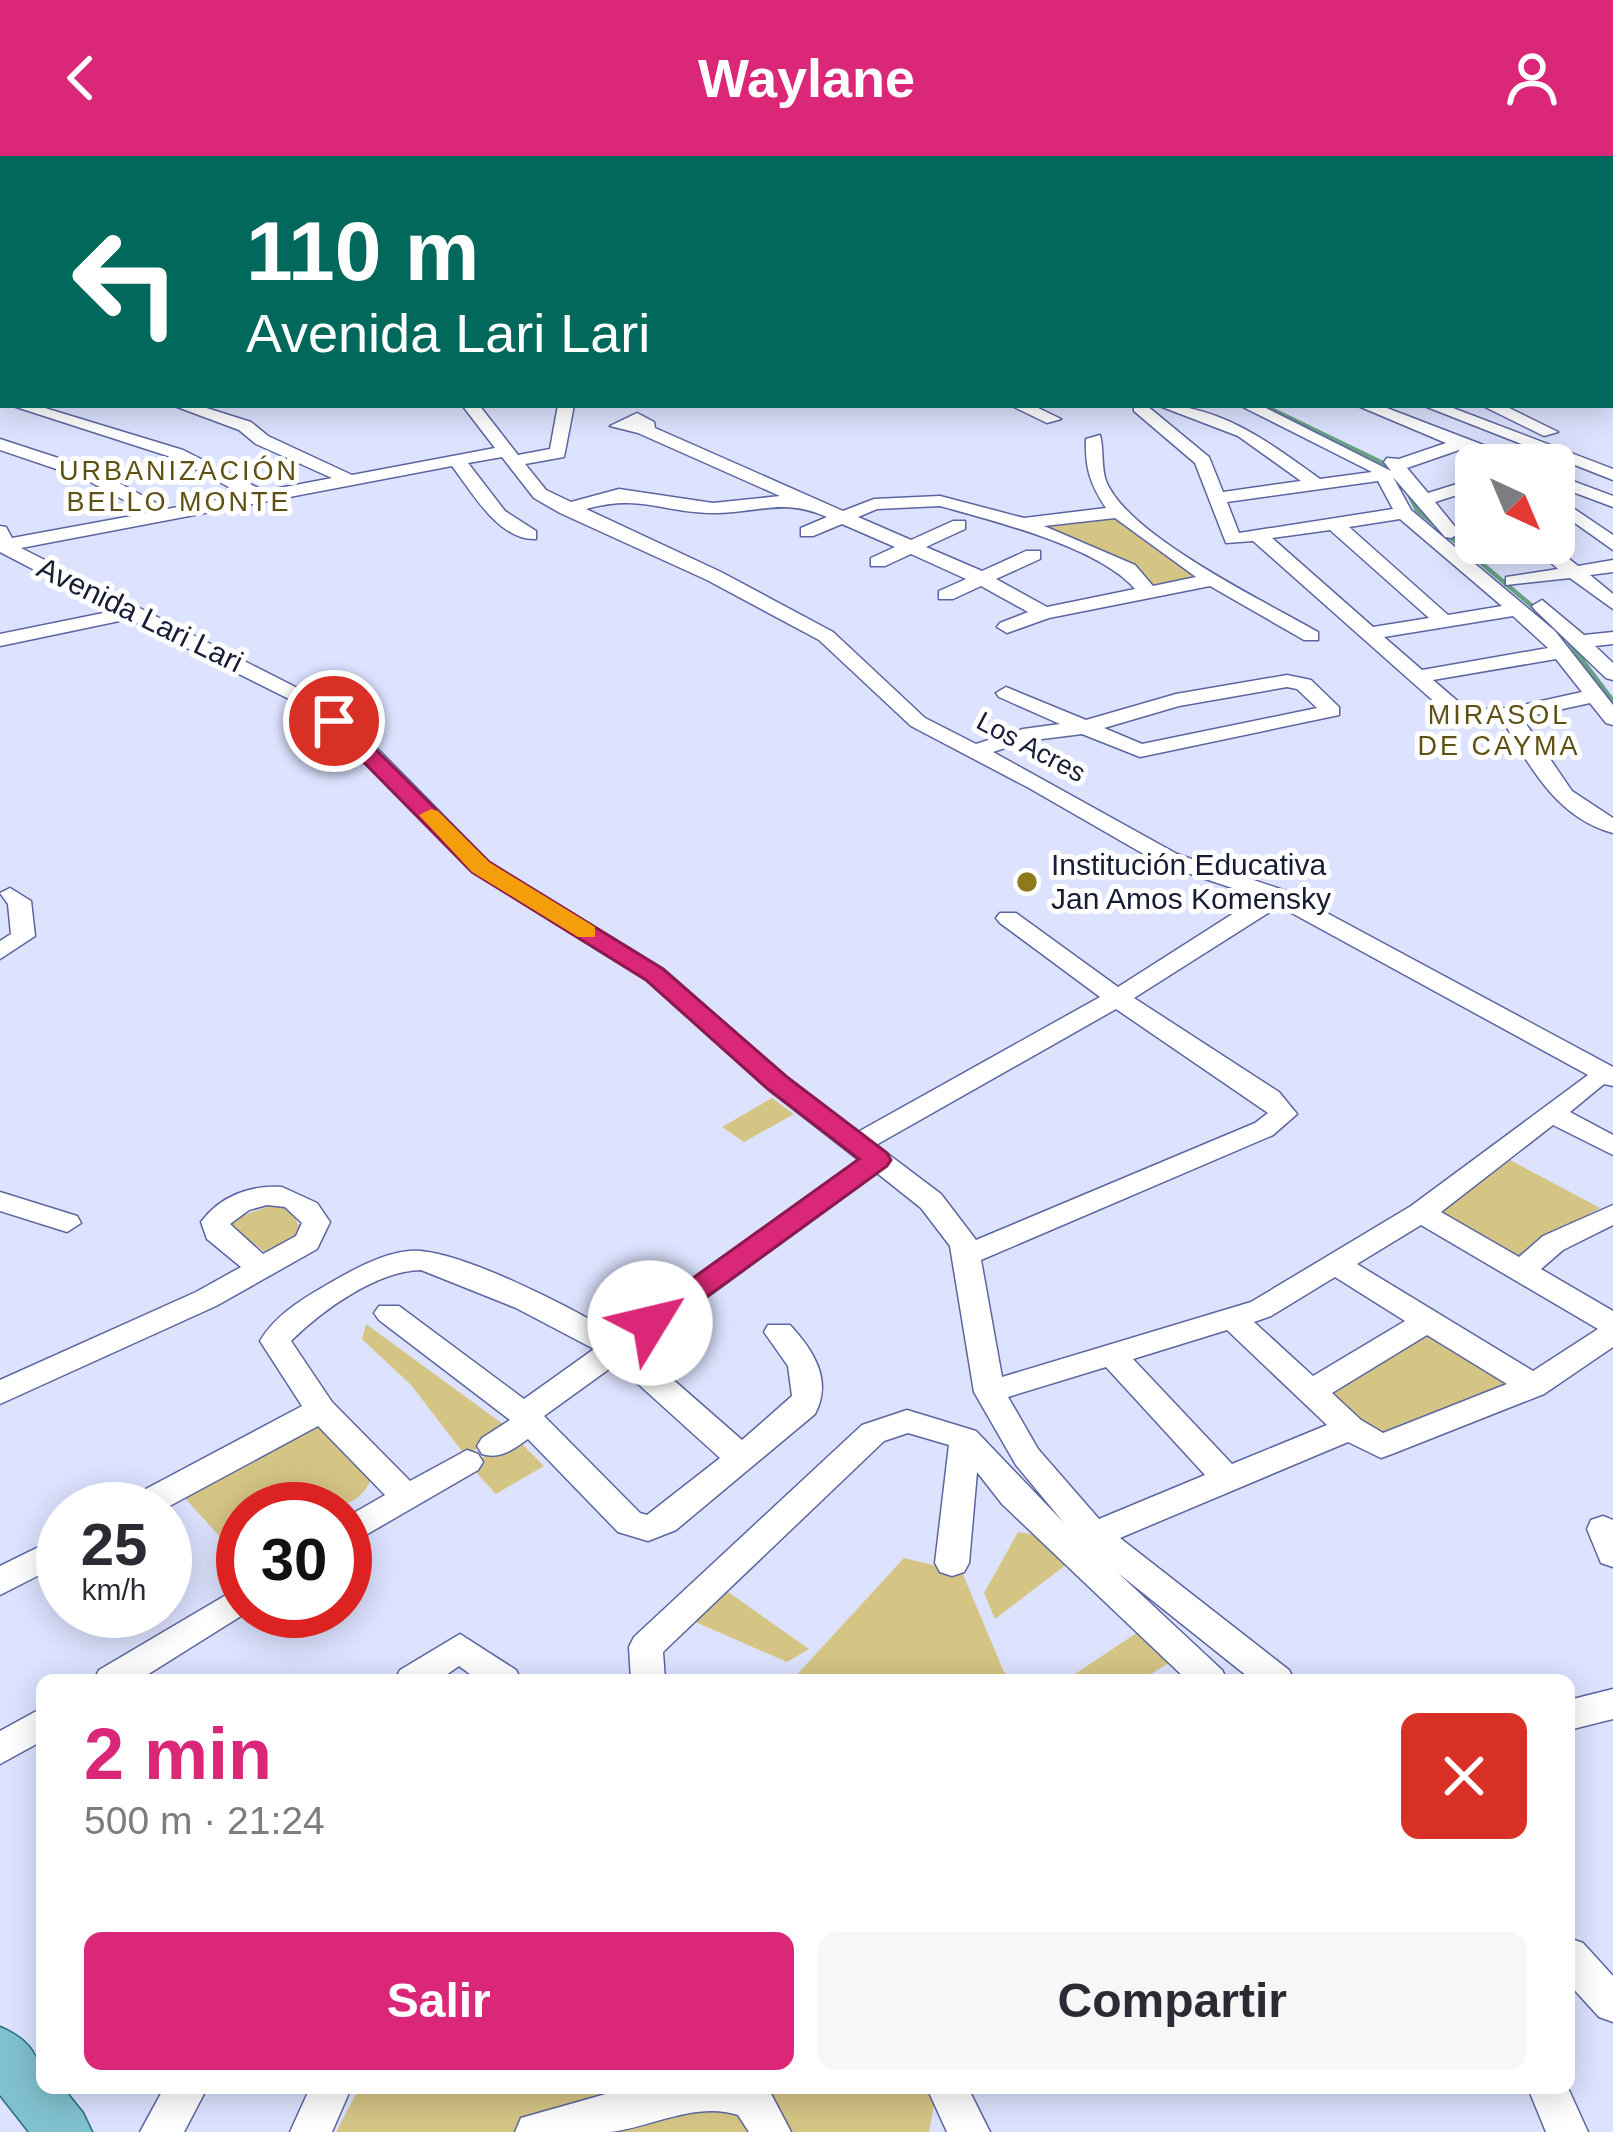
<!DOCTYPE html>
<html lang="es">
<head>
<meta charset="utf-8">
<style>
  :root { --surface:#fff; --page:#f7f7f7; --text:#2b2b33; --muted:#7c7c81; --accent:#db2777 }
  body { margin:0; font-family:Helvetica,sans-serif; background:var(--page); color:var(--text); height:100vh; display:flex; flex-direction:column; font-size:45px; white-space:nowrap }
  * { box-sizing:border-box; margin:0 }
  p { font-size:39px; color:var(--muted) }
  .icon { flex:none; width:66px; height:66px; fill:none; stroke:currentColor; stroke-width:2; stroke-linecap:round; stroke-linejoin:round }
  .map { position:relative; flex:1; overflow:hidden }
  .drawer { position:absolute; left:36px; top:1518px; width:1539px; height:420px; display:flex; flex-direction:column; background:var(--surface); border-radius:18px; box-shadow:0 6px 30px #0003 }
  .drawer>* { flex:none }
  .banner { position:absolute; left:0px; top:0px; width:1614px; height:252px; box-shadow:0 6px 30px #0003; background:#00695c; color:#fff; overflow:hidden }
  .needle { width:78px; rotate:136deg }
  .controls { position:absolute; left:1455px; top:288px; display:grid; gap:24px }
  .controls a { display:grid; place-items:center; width:120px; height:120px; border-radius:18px; background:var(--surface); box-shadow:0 6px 30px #0003; font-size:60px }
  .speed { position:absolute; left:36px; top:1326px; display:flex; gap:24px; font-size:60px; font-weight:700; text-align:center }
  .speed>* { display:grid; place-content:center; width:156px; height:156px; border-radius:50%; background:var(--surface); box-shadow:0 6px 30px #0003; line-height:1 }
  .speed small { font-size:30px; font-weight:400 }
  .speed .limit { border:18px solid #d22; background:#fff; color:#111 }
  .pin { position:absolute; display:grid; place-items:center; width:102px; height:102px; color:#fff; margin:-51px; border:6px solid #fff; border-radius:50%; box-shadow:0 3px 12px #0007 }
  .me { position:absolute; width:132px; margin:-66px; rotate:54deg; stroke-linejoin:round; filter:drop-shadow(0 0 9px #0008) }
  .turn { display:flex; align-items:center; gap:42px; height:252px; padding:0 48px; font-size:54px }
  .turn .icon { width:156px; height:156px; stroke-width:2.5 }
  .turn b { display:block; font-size:84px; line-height:102px }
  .round { display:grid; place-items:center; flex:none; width:126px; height:126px; border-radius:18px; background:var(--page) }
  .overview { display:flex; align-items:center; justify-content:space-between; height:204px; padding:0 48px }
  h1 { font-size:72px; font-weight:600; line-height:90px; color:var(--accent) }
  .action { display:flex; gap:24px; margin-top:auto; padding:24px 48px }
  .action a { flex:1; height:138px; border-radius:18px; background:var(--accent); color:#fff; font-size:48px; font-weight:600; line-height:138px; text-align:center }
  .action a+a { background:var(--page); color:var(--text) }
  header { display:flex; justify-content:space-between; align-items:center; height:156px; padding:0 48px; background:var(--accent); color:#fff; font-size:54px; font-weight:600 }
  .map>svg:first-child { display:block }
  .green { fill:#d5c585 }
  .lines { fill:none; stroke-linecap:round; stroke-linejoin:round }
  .stream-far1 { stroke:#69a084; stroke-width:3 }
  .stream { stroke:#69a084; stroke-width:4.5 }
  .minor-casing { stroke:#5b65a0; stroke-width:3 }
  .major-casing { stroke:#256d84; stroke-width:3 }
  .minor { fill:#fff; fill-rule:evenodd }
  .major { fill:#80c1cf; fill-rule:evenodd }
  .rail { stroke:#71768f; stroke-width:3; stroke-dasharray:10 10; stroke-linecap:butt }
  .route { fill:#db2777; stroke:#8e194d; stroke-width:3 }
  .slow { fill:#f59e0b }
  .poi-dot { fill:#8e791f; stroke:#fff; stroke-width:4.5 }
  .labels { text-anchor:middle; stroke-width:10; stroke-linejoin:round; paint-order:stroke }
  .far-neighbourhood-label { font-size:27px; letter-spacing:3px; fill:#5f5113; stroke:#fff }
  .far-street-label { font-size:27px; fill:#181c34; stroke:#fff }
  .street-label { font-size:30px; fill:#181c34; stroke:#fff }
  .poi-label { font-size:30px; fill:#181c34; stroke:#fff; text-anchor:start }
</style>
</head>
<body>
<header><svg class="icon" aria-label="back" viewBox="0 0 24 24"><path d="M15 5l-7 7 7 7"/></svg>Waylane<svg class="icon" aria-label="person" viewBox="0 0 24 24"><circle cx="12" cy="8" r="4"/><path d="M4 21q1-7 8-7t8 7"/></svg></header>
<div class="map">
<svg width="1613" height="1976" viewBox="0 0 1613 1976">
  <rect width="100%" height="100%" fill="#dde3ff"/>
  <path class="green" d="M1115 362 1195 421 1149 430 1138 413 1040 369Z
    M772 942 794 958 744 986 722 971Z
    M1510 1004 1600 1052 1550 1079 1519 1105 1436 1057Z
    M285 1045 304 1078 267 1098 226 1065Z
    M366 1168 511 1274 465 1299 411 1229 362 1183Z
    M1424 1177 1513 1229 1381 1280 1369 1275 1327 1237Z
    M323 1271 372 1321C356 1368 282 1353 243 1353V1406L183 1340 312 1272Z
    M516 1282 544 1310 496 1338 469 1309Z
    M1018 1376 1037 1379 1067 1408 995 1463 984 1437Z
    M904 1402 962 1416 1004 1516 1012 1524H792Z
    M728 1436 809 1493 787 1506 693 1465Z
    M1138 1476 1169 1507 1141 1524H1066Z
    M359 1932H931L936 1937 929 1976H336Z"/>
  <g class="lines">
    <path class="stream-far1" d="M152 0 156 3"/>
    <path class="stream" d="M1263 249 1389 310
      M1407 335 1417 354 1437 370
      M1447 378 1538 455
      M1568 485 1613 545"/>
    <defs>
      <path id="minor" d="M340 0H357L359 3H342Z
        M404 0H436L439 3H407Z
        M1297 0H1321L1324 3H1300Z
        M0 5 3 6V15L0 14Z
        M1613 12V21L1611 22V13Z
        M0 32H3V40H0Z
        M1611 66H1613V75H1611Z
        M0 89 3 90V99L0 98Z
        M0 114H3L0 123Z
        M1611 148H1613V157H1611Z
        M3 157V167L0 168V158Z
        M0 196 3 197V207L0 206Z
        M0 228H3V238H0Z
        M10 249H35L183 294 264 335 332 322 256 288 239 274 172 249H197L251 266 268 280 352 319 495 292 462 249H479L518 299 550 293 558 249H574L564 301 525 308 546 334 571 346 619 333 713 347 780 340 638 277 610 270 637 257 654 266 655 272 843 355 874 343 940 340 1024 362 1106 352C1090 328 1085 312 1086 283L1100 279C1104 294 1101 311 1106 325 1128 380 1266 446 1318 476V484H1304L1210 430 1049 462 1007 477 997 471 1000 467 1028 456 981 430 953 443H939V435L966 423 911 398 885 410H871V402L895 391 842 368 813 380H801V372L827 361C784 342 762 356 717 357 665 358 642 337 586 353L721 416 833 476 925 562 976 588 1023 573 1060 568 999 541 996 537 1006 531 1086 564 1176 538 1287 519 1311 524 1339 551V559L1140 601 1082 578 1026 585 993 596 1177 698 1286 735 1613 911V930L1604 928 1570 956 1613 979V999L1553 969 1441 1056 1519 1101 1543 1080 1613 1049V1069L1563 1094 1541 1113 1613 1155V1191L1544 1238 1392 1298 1381 1302 1348 1286 1120 1382 1289 1514 1294 1524H1252L1118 1417 1222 1514 1227 1524H1187L1002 1348 977 1316 969 1407 964 1416 952 1420 940 1416 935 1407 949 1289 908 1277 884 1285 663 1496 665 1524H631L629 1491 634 1481 862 1269 907 1254 976 1275 1064 1367 1016 1309 974 1236 950 1090 921 1052 877 1017 637 1192 742 1284 792 1240 788 1210 764 1176 768 1169H790C813 1194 833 1224 815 1258L676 1374 648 1385 618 1376 528 1283C513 1293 501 1304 482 1298L477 1290 482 1282 510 1264 379 1164 374 1157 379 1150H399L524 1243 594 1193 516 1152 421 1114C376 1115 321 1155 291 1185L332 1246 410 1325 467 1294 478 1298 483 1306 478 1314 345 1391V1362L385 1339 318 1270 164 1353H120L125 1344 302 1250 260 1185C275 1160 299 1145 323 1131 349 1116 379 1098 409 1095 454 1090 574 1153 615 1178L859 1004 768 933 645 823 473 716 348 585 307 552 129 463 0 490V478L113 455 0 396V370L6 371 12 382 148 357 83 322 0 294V283L95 314 167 353 244 339 174 302ZM502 301 534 342 560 357 707 424 819 484 911 570 1029 632 1161 708 1259 741 1118 831 1016 757H1000L996 762 1000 767 1100 841 858 976 786 921 663 813 489 706 362 577 321 544 21 392 452 310C472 336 499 385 536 383V375L505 355 468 307ZM940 350C994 365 1099 391 1135 433L1047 451 996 423 1040 403V395H1026L982 415 926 391 965 373V365H953L911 384 858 361 877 353ZM1115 362 1196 421 1153 430 1135 409 1044 370ZM1287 531 1297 533 1317 552 1142 588 1104 572 1179 550ZM1279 750 1588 919 1411 1050 1251 1146 1002 1221 981 1104 1273 979 1297 958 1279 936 1134 842ZM1116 853 1268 957 1255 967 976 1084 941 1038 876 989ZM1421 1069 1598 1173 1533 1215 1357 1108ZM1335 1121 1405 1165 1313 1220 1254 1166 1271 1160ZM1227 1174 1327 1269 1232 1308 1133 1203ZM1427 1179 1507 1228 1383 1277 1361 1264 1332 1237ZM616 1208 720 1302 647 1359 640 1357 544 1260ZM1106 1211 1205 1319 1099 1363 1038 1293 1008 1241Z
        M1010 249H1032L1061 263 1047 267Z
        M1134 249H1146L1209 301 1223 336 1301 325 1238 280 1157 249C1221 249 1270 287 1320 323L1372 316 1239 249H1260L1391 315 1384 306 1387 302 1399 303 1446 287 1356 249H1379L1525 305 1528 309H1504L1462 293 1407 312 1428 337 1476 322V333L1435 346 1460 377 1451 382 1445 381 1393 321 1411 354 1555 475 1613 549V569L1606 567 1590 547 1522 562 1572 635 1613 662V677C1557 662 1530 611 1503 565H1456L1253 385 1226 387 1195 307 1134 255ZM1378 325 1393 353 1239 377 1227 346ZM1400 363 1502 450 1448 459 1349 371ZM1330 374 1429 462 1373 471 1272 382ZM1513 460 1548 492 1422 514 1384 481ZM1556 503 1582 536 1509 552 1468 554 1433 524Z
        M1422 249H1445L1613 313V324Z
        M1481 249H1503L1558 276 1544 280Z
        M1554 318 1613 340V351L1554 329Z
        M1564 346 1613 379V394L1558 355 1555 351Z
        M1529 387H1549L1578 410 1613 404V416L1590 419 1613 438V453L1570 422 1506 429V421L1558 413Z
        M1542 444 1584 479 1613 476V488L1595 490 1613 507V524L1606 522 1535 454 1532 450Z
        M10 732 31 745 35 780 0 803V785L11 778 8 748 0 737Z
        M282 1031 317 1047 330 1066 317 1093 216 1150 0 1248V1224L196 1136 241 1111 207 1083 201 1066C220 1040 250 1029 282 1031ZM267 1049 285 1051 302 1067 296 1080 263 1098 230 1068 249 1054Z
        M0 1036 77 1060 81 1067 67 1076 0 1055Z
        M1603 1360 1613 1364V1411L1601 1407 1587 1373 1591 1364Z
        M63 1379V1407L0 1439V1410Z
        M243 1429V1455H249L139 1524H94L99 1514Z
        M460 1478 516 1514 521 1524H478L459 1510 439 1524H395L400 1514Z
        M1613 1533V1563L1569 1574V1544Z
        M42 1552V1585L0 1608V1575Z
        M1569 1782 1583 1787 1613 1820V1866L1599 1861 1569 1828Z
        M164 1932H207L184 1976H140Z
        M310 1932H351L332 1976H290Z
        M627 1932H768L791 1976H749L738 1959C697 1945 651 1971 610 1976 579 1976 546 1976 515 1976L521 1962Z
        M927 1932H968L990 1976H947Z
        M1528 1932H1568L1588 1976H1546Z"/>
      <path id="major" d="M1087 0H1114L1117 3H1089Z
        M1338 0H1369L1372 3H1340Z
        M1611 42H1613V52H1611Z
        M1611 110H1613V122H1611Z
        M0 1871C29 1883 42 1901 42 1932H63L83 1957 92 1976H29L0 1939Z"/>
    </defs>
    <use href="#minor" class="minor-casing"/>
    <use href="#major" class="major-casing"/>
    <use href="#minor" class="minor"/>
    <use href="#major" class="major"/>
    <path class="rail" d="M1323 0 1340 3"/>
  </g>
  <path class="route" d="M334 558 342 560 489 706 663 813 787 921 887 997 891 1004 887 1010 661 1174H640L635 1167 640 1160 859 1003 768 933 646 824 472 716 327 569V560Z"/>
  <path class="slow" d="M431 653 438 655 489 706 595 771V781H578L472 716 419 659Z"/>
  <circle class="poi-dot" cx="1027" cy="726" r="12"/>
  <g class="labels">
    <g class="far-neighbourhood-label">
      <text x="179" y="324">URBANIZACIÓN<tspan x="179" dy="31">BELLO MONTE</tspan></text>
      <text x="1499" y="568">MIRASOL<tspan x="1499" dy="31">DE CAYMA</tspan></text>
    </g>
    <g class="far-street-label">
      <text transform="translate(1031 591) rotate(28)" y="9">Los Acres</text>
    </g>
    <g class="street-label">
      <text transform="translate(140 459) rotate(26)" y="10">Avenida Lari Lari</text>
    </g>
    <g class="poi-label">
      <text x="1051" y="719">Institución Educativa<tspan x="1051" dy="34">Jan Amos Komensky</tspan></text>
    </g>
  </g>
</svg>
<div class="controls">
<a><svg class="needle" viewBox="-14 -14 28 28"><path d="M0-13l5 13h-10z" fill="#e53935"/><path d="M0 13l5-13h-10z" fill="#7c7c81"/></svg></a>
</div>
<div class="speed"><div>25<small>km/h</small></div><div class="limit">30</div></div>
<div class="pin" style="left:334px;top:565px;background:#d93025"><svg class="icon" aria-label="arrive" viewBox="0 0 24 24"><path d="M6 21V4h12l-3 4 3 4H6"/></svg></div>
<svg class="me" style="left:650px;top:1167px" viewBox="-20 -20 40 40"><circle r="19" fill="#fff"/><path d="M0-13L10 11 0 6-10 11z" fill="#db2777"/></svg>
<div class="banner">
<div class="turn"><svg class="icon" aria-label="left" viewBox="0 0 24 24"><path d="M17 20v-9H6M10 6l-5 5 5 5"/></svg><div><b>110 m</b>Avenida Lari Lari</div></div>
</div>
<section class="drawer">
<div class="overview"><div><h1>2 min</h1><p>500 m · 21:24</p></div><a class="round" style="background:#d93025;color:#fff"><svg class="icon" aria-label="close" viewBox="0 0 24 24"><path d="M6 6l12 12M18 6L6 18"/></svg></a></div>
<div class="action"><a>Salir</a><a>Compartir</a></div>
</section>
</div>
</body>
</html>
